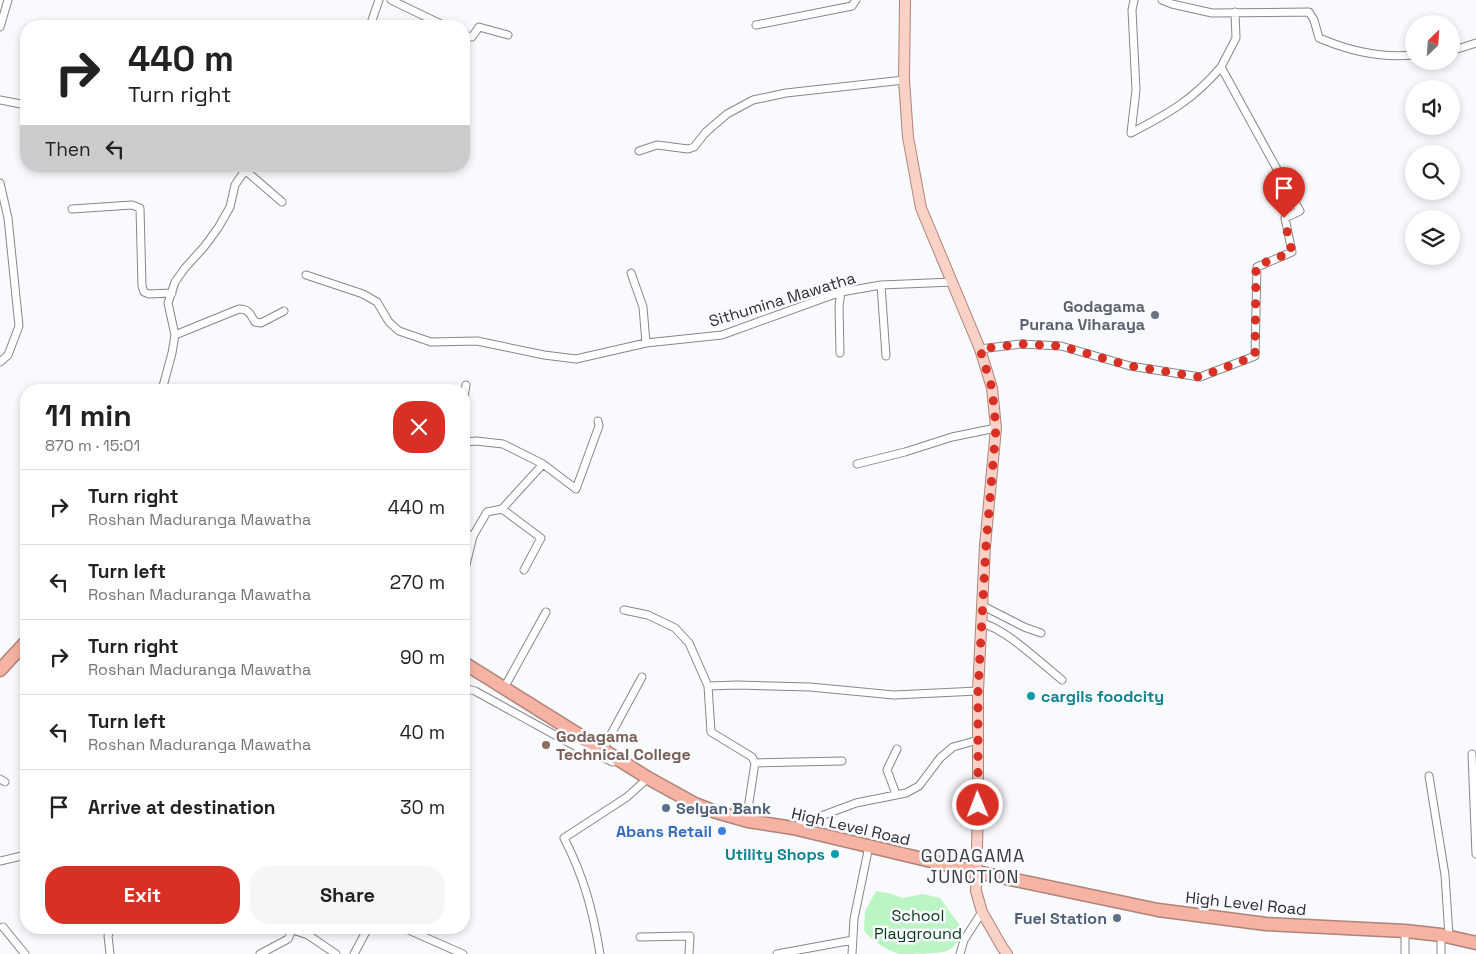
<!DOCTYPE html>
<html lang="en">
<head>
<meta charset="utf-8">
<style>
  :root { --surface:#fff; --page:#f6f6f6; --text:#222; --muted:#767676; --line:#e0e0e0; --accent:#d93025 }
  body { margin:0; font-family:"Space Grotesk",sans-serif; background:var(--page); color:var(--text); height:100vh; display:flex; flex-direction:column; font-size:19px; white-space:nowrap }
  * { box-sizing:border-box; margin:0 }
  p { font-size:16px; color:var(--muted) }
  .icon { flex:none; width:28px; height:28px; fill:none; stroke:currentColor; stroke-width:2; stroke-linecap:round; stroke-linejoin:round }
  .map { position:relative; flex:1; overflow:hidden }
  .details { position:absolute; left:20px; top:384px; width:450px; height:550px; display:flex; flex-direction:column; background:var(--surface); border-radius:20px; box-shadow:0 2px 8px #0003 }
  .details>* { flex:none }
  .banner { position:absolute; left:20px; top:20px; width:450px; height:152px; border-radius:20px; box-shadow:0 2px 8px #0003; background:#fff; color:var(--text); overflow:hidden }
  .needle { width:32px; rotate:25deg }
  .tools { position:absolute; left:1405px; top:15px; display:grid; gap:10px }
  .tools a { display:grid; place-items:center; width:55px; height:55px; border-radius:50%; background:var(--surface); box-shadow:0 2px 8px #0003; font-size:25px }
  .pin { position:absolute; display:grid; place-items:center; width:42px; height:42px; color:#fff; margin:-51px -21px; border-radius:50% 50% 50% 0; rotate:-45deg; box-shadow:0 0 5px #0007 }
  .pin .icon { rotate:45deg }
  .me { position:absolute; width:55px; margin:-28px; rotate:359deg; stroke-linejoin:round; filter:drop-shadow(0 0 4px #0008) }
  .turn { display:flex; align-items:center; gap:18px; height:105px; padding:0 25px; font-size:22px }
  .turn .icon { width:65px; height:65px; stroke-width:2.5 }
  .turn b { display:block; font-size:35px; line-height:42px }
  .then { display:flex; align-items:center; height:48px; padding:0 25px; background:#0003; gap:10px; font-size:19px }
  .round { display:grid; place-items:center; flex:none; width:52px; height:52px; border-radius:20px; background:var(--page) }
  .headline { display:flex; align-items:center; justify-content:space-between; height:85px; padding:0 25px }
  h1 { font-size:30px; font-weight:700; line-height:38px }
  .cta { display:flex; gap:10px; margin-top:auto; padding:10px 25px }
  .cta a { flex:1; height:58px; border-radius:20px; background:var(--accent); color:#fff; font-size:20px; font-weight:700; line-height:58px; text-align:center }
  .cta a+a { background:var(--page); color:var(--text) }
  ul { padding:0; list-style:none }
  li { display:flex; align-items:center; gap:15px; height:75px; padding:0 25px; border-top:1px solid var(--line) }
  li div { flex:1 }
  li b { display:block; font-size:19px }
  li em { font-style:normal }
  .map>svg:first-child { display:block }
  .green { fill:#bcf5c4 }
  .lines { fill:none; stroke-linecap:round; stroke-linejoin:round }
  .street-casing { stroke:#85878a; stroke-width:9 }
  .primary-casing { stroke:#af8379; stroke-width:12 }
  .highway-casing { stroke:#af8379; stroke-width:15 }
  .street { stroke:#fff; stroke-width:7 }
  .primary { stroke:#fad1c7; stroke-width:10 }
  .highway { stroke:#f6b2a2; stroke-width:12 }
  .route { stroke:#d93025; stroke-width:9; stroke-dasharray:0 16.2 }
  .worship-dot { fill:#6b7280; stroke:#f8fafe; stroke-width:2 }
  .culture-dot { fill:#0f9aa8; stroke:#f8fafe; stroke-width:2 }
  .education-dot { fill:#8d6e63; stroke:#f8fafe; stroke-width:2 }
  .service-dot { fill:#5c6f8a; stroke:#f8fafe; stroke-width:2 }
  .shop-dot { fill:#3f7fe0; stroke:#f8fafe; stroke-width:2 }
  .labels { text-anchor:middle; stroke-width:5; stroke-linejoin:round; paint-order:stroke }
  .street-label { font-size:16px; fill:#2c2d2e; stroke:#f8fafe }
  .worship-label { font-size:16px; font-weight:bold; fill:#5b616d; stroke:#f8fafe; text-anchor:end }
  .culture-label { font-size:16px; font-weight:bold; fill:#0d838f; stroke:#f8fafe; text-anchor:start }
  .education-label { font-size:16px; font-weight:bold; fill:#785e54; stroke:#f8fafe; text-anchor:start }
  .service-label { font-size:16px; font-weight:bold; fill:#4e5e75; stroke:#f8fafe; text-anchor:start }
  .shop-label { font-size:16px; font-weight:bold; fill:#366cbe; stroke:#f8fafe; text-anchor:end }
  .park-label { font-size:16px; fill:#043814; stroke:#f8fafe }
  .neighbourhood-label { font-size:18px; letter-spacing:1px; fill:#3c3e40; stroke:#f8fafe }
</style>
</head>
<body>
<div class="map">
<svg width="1476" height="954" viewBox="0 0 1476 954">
  <rect width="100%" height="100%" fill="#f8fafe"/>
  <path class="green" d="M876 891 892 894 902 898 923 894 940 898 963 930C960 938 955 948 947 951 939 954 908 954 900 954 887 951 872 940 864 931L865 911Z"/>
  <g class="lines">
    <defs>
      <path id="street" d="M391 0 445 26
        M1134 0 1132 10 1136 90 1131 133C1169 113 1193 100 1221 67
        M1162 0 1172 4 1212 13 1309 12 1314 20 1319 38 1324 40C1353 52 1383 58 1414 55
        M756 25 852 6 856 0
        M370 26 379 0
        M0 27 8 0
        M464 35 472 37 479 27 508 35
        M1451 51 1476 43
        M0 100 26 105
        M639 151 657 145 688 149 694 147 706 132 727 114 753 100 786 93 904 80
        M245 170 282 202
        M0 183 8 218 19 326 8 355 0 362
        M72 209 132 205 140 208 142 286 144 292 149 294 172 293
        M631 273 643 307 646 343
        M306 275 363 294 377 302 389 322 399 331 431 342 477 341 544 355 576 359 646 343 722 335 841 292 881 285 953 282
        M881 285 886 356
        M175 335 239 309C249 309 250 314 255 322L261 323 284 311
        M980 349 1021 344 1061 346 1130 366 1200 377 1255 356 1257 267 1292 252 1285 218 1300 211 1221 67 1236 38 1235 12
        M840 353 839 306 841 292
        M162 390 172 353 175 335 168 303 175 282 185 268 204 247 218 228 230 207 235 185 248 166
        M464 397 466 385
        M464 442 476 441 503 444 543 464
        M857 464 905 452 952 437 996 428
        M502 509 543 464 576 489 599 426 598 421
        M464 533 473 536
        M464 573 473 536 487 512 502 509 541 538 524 570
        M983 606 1024 627 1041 633
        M624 610 648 615 675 628 689 643 708 686 711 732 752 757 755 763 749 802 748 821
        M981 623C1005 628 1042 664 1062 680
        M708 686 737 685 810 687 894 695 978 691
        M464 688 475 691 575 746 613 762
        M504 688 546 612
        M603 749 642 677
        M1472 754 1476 854
        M755 763 842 761
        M1429 776 1445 875 1449 936
        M0 779 5 782
        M896 794 887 770 897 749
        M795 827 813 819 856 803 906 793 919 786 940 758 953 747 978 740
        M0 861 26 855
        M3 927 25 954
        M404 928 463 954
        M293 930 308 935 336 954
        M1441 935V954
        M640 937 690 936 689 954
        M110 954 108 936 111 928
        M260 954 288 939 293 928
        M354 954 368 928
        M600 954C593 911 584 877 564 838L627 797 648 778
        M777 954 853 940
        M852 954 854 919 869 846
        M960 954 964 940 982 912
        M1405 954V931"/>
      <path id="primary" d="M905 0 904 80 908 137 921 208 980 349 992 388 996 428 985 546 978 691V805L976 891 982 912 1002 947 1007 954"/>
      <path id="highway" d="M464 663 648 778 695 804 716 812 748 821 793 828 977 872 1158 910 1266 924 1405 931 1441 935 1476 943
        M0 670 26 642"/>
    </defs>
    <use href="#street" class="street-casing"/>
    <use href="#primary" class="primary-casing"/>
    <use href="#highway" class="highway-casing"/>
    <use href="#street" class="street"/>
    <use href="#primary" class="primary"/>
    <use href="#highway" class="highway"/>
  </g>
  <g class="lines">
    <path class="route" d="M978 805V692L986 546 996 428 992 388 980 349 1021 344 1061 346 1130 366 1200 377 1255 356 1256 266 1292 252 1284 218"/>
  </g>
  <circle class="worship-dot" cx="1155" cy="315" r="5"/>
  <g class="culture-dot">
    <circle cx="1031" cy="696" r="5"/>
    <circle cx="835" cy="854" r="5"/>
  </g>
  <circle class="education-dot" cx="546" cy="745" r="5"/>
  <g class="service-dot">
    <circle cx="666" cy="808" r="5"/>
    <circle cx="1117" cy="918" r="5"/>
  </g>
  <circle class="shop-dot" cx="722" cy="831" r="5"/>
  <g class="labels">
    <g class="street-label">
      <text transform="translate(782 299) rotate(-17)" y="6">Sithumina Mawatha</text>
      <text transform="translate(851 826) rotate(13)" y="6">High Level Road</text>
      <text transform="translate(1246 903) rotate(6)" y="6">High Level Road</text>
    </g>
    <g class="worship-label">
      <text x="1145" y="312">Godagama<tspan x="1145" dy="18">Purana Viharaya</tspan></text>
    </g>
    <g class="culture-label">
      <text x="1041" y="702">cargils foodcity</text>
      <text x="825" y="860" text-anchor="end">Utility Shops</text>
    </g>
    <g class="education-label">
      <text x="556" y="742">Godagama<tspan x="556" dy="18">Technical College</tspan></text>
    </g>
    <g class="service-label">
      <text x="676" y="814">Selyan Bank</text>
      <text x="1107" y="924" text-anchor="end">Fuel Station</text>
    </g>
    <g class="shop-label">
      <text x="712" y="837">Abans Retail</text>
    </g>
    <g class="park-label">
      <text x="918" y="921">School<tspan x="918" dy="18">Playground</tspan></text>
    </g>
    <g class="neighbourhood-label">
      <text x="973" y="862">GODAGAMA<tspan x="973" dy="21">JUNCTION</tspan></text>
    </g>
  </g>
</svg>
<div class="tools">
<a><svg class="needle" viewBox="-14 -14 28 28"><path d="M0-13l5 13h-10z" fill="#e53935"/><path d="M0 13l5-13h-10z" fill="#767676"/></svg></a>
<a><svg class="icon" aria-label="sound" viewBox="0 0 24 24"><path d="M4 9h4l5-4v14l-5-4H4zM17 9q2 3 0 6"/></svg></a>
<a><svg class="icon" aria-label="search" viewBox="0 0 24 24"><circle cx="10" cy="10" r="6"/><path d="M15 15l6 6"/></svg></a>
<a><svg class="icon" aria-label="layers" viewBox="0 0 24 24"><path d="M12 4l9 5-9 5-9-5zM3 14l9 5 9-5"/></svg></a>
</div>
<div class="pin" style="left:1284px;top:218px;background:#d93025"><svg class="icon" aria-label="arrive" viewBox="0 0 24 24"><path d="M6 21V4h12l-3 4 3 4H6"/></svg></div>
<svg class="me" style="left:978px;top:805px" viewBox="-20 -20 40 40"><circle r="17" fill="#d93025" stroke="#fff" stroke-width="3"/><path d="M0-11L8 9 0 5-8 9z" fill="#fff"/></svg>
<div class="banner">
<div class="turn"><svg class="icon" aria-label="right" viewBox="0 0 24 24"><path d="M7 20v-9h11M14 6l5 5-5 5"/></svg><div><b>440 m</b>Turn right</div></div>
<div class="then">Then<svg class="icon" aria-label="left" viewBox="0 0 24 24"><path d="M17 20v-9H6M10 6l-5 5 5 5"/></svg></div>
</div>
<section class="details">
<div class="headline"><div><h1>11 min</h1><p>870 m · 15:01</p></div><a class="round" style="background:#d93025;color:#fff"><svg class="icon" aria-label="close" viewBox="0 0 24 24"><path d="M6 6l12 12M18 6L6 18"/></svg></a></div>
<ul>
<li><svg class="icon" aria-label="right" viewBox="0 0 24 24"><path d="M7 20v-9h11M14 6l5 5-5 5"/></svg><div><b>Turn right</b><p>Roshan Maduranga Mawatha</p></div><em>440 m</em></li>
<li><svg class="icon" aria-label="left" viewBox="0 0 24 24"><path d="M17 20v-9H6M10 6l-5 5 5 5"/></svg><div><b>Turn left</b><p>Roshan Maduranga Mawatha</p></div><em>270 m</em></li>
<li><svg class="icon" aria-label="right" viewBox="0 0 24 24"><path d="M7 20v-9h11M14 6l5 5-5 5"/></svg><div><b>Turn right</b><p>Roshan Maduranga Mawatha</p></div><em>90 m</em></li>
<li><svg class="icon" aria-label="left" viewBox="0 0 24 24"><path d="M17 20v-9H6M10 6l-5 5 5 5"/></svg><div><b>Turn left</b><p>Roshan Maduranga Mawatha</p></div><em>40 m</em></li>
<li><svg class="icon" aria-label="arrive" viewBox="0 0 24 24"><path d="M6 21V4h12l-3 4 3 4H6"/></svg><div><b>Arrive at destination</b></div><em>30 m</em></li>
</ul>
<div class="cta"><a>Exit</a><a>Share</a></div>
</section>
</div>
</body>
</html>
